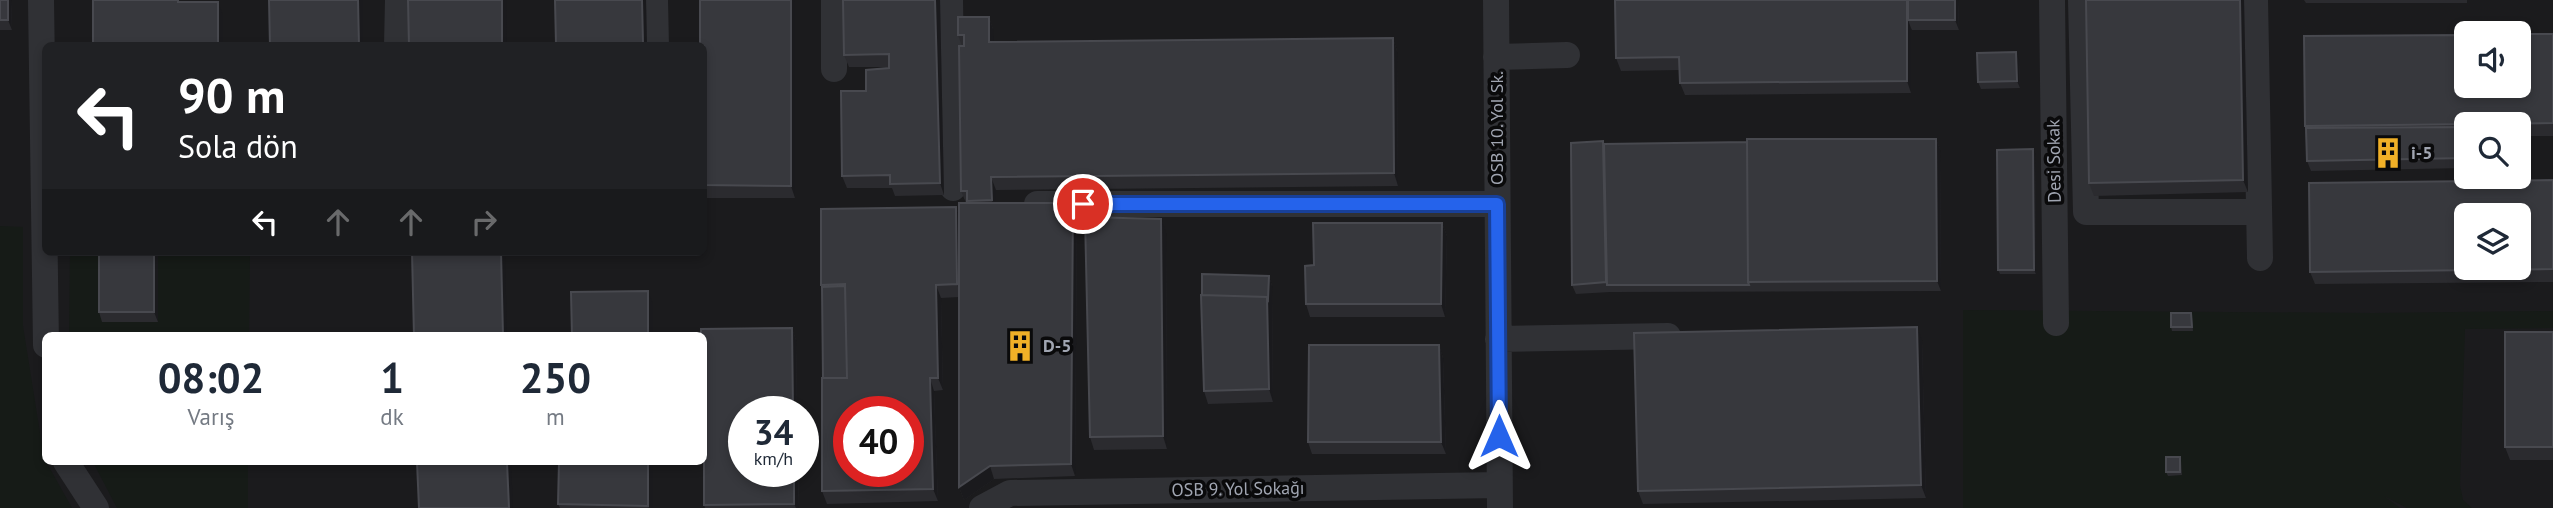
<!DOCTYPE html>
<html lang="tr">
<head>
<meta charset="utf-8">
<style>
  :root { --surface:#fff; --page:#f2f2f3; --text:#1f2937; --muted:#747a83 }
  body { margin:0; font-family:"PT Sans",sans-serif; background:var(--page); color:var(--text); height:100vh; display:flex; flex-direction:column; font-size:26px; white-space:nowrap }
  * { box-sizing:border-box; margin:0 }
  p { font-size:23px; color:var(--muted) }
  .icon { flex:none; width:38px; height:38px; fill:none; stroke:currentColor; stroke-width:2; stroke-linecap:round; stroke-linejoin:round }
  .map { position:relative; flex:1; overflow:hidden }
  .drawer { position:absolute; left:42px; top:332px; width:665px; height:133px; display:flex; flex-direction:column; background:var(--surface); border-radius:10px; box-shadow:0 4px 10px #0003 }
  .drawer>* { flex:none }
  .top-card { position:absolute; left:42px; top:42px; width:665px; height:214px; border-radius:10px; box-shadow:0 4px 10px #0003; background:#202124; color:#fff; overflow:hidden }
  .fabs { position:absolute; left:2454px; top:21px; display:grid; gap:14px }
  .fabs a { display:grid; place-items:center; width:77px; height:77px; border-radius:10px; background:var(--surface); box-shadow:0 4px 10px #0003; font-size:35px }
  .speed { position:absolute; left:728px; top:396px; display:flex; gap:14px; font-size:35px; font-weight:700; text-align:center }
  .speed>* { display:grid; place-content:center; width:91px; height:91px; border-radius:50%; background:var(--surface); box-shadow:0 4px 10px #0003; line-height:1 }
  .speed small { font-size:18px; font-weight:400 }
  .speed .limit { border:10px solid #d22; background:#fff; color:#111 }
  .pin { position:absolute; display:grid; place-items:center; width:60px; height:60px; color:#fff; margin:-30px; border:4px solid #fff; border-radius:50%; box-shadow:0 2px 7px #0007 }
  .me { position:absolute; width:77px; margin:-38px; rotate:0deg; stroke-linejoin:round; filter:drop-shadow(0 0 5px #0008) }
  .turn { display:flex; align-items:center; gap:24px; height:147px; padding:0 21px; font-size:32px }
  .turn .icon { width:91px; height:91px; stroke-width:2.5 }
  .turn b { display:block; font-size:49px; line-height:60px }
  .lanes { display:flex; align-items:center; height:66px; padding:0 21px; background:#0003; justify-content:center; gap:35px; direction:ltr }
  .lanes .off { opacity:.35 }
  .eta { display:flex; justify-content:space-evenly; align-items:center; height:119px; text-align:center }
  .eta b { font-size:42px; font-weight:600; line-height:49px }
  .map>svg:first-child { display:block }
  .built { fill:#1b1b1d; fill-rule:evenodd }
  .green { fill:#161b17 }
  .lines { fill:none; stroke-linecap:round; stroke-linejoin:round }
  .minor { stroke:#303135; stroke-width:26 }
  .wall { fill:#2b2b2f }
  .shaded-wall { fill:#1a1a1d }
  .building { fill:#37383d; stroke:#48494f; stroke-width:2; fill-rule:evenodd }
  .route-casing { stroke:#184099; stroke-width:18 }
  .route { stroke:#2563eb; stroke-width:12 }
  .labels { text-anchor:middle; stroke-width:7; stroke-linejoin:round; paint-order:stroke }
  .street-label { font-size:18px; fill:#a0a5b1; stroke:#0a0a0b }
  .poi-label { font-size:18px; font-weight:bold; fill:#a0a5b1; stroke:#0a0a0b; text-anchor:start }
</style>
</head>
<body>
<div class="map">
<svg width="2553" height="508" viewBox="0 0 2553 508">
  <rect width="100%" height="100%" fill="#0f0f11"/>
  <path class="built" d="M0 0H2553V508H42L0 453ZM2466 33H2518V86H2466ZM46 46H704V252H46ZM2466 124H2518V177H2466ZM2466 215H2518V268H2466ZM46 336H704V462H46ZM744 411H803V471H744ZM849 411H908V471H849Z"/>
  <path class="green" d="M0 226 23 227V326L44 458 72 508H0Z
    M70 252H250L249 336H69Z
    M1963 310 2373 313 2553 311V328L2465 329 2460 485 2463 500 2472 508H2407L2384 496 2400 508H1963Z
    M93 462H248V508H117Z"/>
  <g class="lines">
    <path class="minor" d="M41 0 46 345
      M655 0 656 46
      M834 0V69
      M950 0 953 188
      M1496 0 1500 508
      M2052 0 2056 323
      M2081 0 2086 212H2259
      M2255 0 2260 258
      M397 46 398 0
      M1496 57 1567 55
      M1037 204H1497
      M1498 339 1668 336
      M66 462 96 508
      M982 508 1010 493 1499 485"/>
  </g>
  <path class="wall" d="M0 0H11L12 30H0Z
    M646 0 647 46H556V44Z
    M700 0H794L795 198H706L704 192V46Z
    M843 0H940L944 195 895 196 892 188H847L842 176 866 91 889 67H849L844 55Z
    M1958 0 1959 30H1912L1911 28V93L1685 95 1680 83V70L1621 71 1616 58Z
    M2086 0H2244L2248 192 2094 196 2089 183Z
    M2304 0H2467V3H2306Z
    M989 17 993 29V42L1393 38 1397 51 1398 186 996 190V203H1073L1077 216 1075 476 994 479 964 500 959 487V297L941 298 943 390 934 391 938 501 827 504 822 491 823 378 822 287 821 285 956 207 959 215 966 203 961 191 962 46 958 35Z
    M2553 34V136H2518V124H2466V168L2311 171 2307 161 2305 126Z
    M2019 59 2020 88 1981 89 1978 82Z
    M1936 139 1940 149 1941 291 1610 292 1576 294 1572 285 1604 144Z
    M2035 153 2036 274H2000L1998 270Z
    M2553 180V282L2315 284 2310 272Z
    M1442 223 1447 236 1445 317H1310L1306 304Z
    M1166 232 1167 449 1094 450 1090 437Z
    M99 252H156L158 256V322H102L99 312Z
    M1269 276 1272 286 1273 402 1208 404 1204 391Z
    M2191 313 2192 317 2193 331H2172L2171 327Z
    M792 328 796 340 797 411H744V471H798L799 508H705L704 505 703 462 704 336H701V329Z
    M2553 332V460H2510L2505 447Z
    M1922 340 1926 498 1643 504 1638 491Z
    M1439 345 1443 358 1446 454H1312L1308 442Z
    M2180 457 2181 460 2182 475 2168 476 2166 472Z
    M559 462H653V508H560L558 504Z"/>
  <path class="shaded-wall" d="M8 0H11L12 30 8 20Z
    M358 0H363V46H359Z
    M502 0H506L507 46H502Z
    M642 0H646L647 46H644L643 43Z
    M791 0H794L795 2V198L791 186Z
    M935 0H940L944 195 940 183Z
    M1907 0H1911L1908 20 1911 28V93L1907 81Z
    M1955 0H1958L1959 30 1955 20Z
    M2240 0H2244L2248 192 2243 180Z
    M218 2 223 15V46H218Z
    M989 17 993 29 994 54 989 42Z
    M1393 38 1397 51 1398 186 1394 173Z
    M2016 52 2019 59 2020 88 2017 81Z
    M1936 139 1940 149 1941 291 1937 281Z
    M2033 149 2035 153 2036 274 2034 270Z
    M991 177 996 190V213L992 200Z
    M1073 203 1077 216 1075 476 1071 464Z
    M956 207 961 220 962 297 957 284Z
    M1161 219 1166 232 1167 449 1163 436Z
    M1442 223 1447 236 1445 317 1441 304Z
    M154 252H156L158 256V322L154 312Z
    M501 252H505L507 336H503Z
    M1269 276 1272 286 1273 402 1269 389 1267 297Z
    M936 285 941 298 943 390 938 378Z
    M648 291 653 304V336H648Z
    M1917 327 1922 340 1926 498 1921 485Z
    M792 328 796 340 797 411H793Z
    M1439 345 1443 358 1446 454 1441 442Z
    M930 378 934 391 938 501 933 489Z
    M507 462H511L513 508H509Z
    M648 462H653V508H649L648 506Z
    M990 466 994 479 964 500 959 487Z
    M794 471H798L799 508H796L794 504Z"/>
  <path class="building" d="M0 0H8V20H0Z
    M93 0H178V2H218V46H93Z
    M269 0H358L359 46H270Z
    M408 0H502V46H409Z
    M555 0H642L643 43 556 44Z
    M700 0H791V186L704 185V46H700Z
    M843 0H935L940 183 890 184V175L842 176 841 91H866V70L889 68V54L844 55Z
    M1615 0H1907V81L1680 83 1679 57 1616 58Z
    M1908 0H1955V20H1908Z
    M2086 0H2240L2243 180 2089 183Z
    M958 17H989V42L1393 38 1394 173 991 177 992 200 967 201V191H961L959 46H964V35H958Z
    M2518 34H2553V123L2305 126 2304 36 2466 35V86H2518Z
    M2016 52 2017 81 1978 82 1977 53Z
    M2466 127V158L2307 161 2306 128Z
    M1747 139H1936L1937 281 1748 282Z
    M1603 141 1606 282 1572 285 1571 143Z
    M1747 142 1748 282 1749 285H1607L1604 144Z
    M2033 149 2034 270H1998L1997 150Z
    M2553 180V269L2310 272 2309 183ZM2466 215H2518V268H2466Z
    M959 203H1073L1071 464 990 466 959 487Z
    M956 207 957 284 936 285 938 378H930L933 489 822 491V378H847L845 284 821 285V209ZM849 411H908V471H849Z
    M1085 217 1161 219 1163 436 1090 437Z
    M1313 223H1442L1441 304H1306L1305 266 1314 265Z
    M99 252H154V312H99Z
    M412 252H501L503 336H414Z
    M1202 274 1269 276 1268 299 1267 297 1202 295Z
    M845 286 847 378H823L822 287Z
    M648 291V336H572L571 292Z
    M1201 295 1267 297 1269 389 1204 391Z
    M2171 313H2191L2192 327H2171Z
    M1917 327 1921 485 1638 491 1634 333Z
    M792 328 793 411H744V471H794V504L704 505V336H701V329Z
    M2505 332H2553V447H2505Z
    M1309 345H1439L1441 442H1308Z
    M2166 457H2180V472H2166Z
    M417 462H507L509 508H419Z
    M559 462H648V506L558 504Z"/>
  <g class="lines">
    <defs>
      <path id="route" d="M1083 204H1497L1499 436"/>
    </defs>
    <use href="#route" class="route-casing"/>
    <use href="#route" class="route"/>
  </g>
  <defs>
    <symbol id="building-bare" viewBox="-9 -9 18 18"><path d="M-4-6H4V6H1V3H-1V6H-4ZM-2.5-4.3h1.7v1.8h-1.7ZM.8-4.3h1.7v1.8H.8ZM-2.5-1h1.7V.8h-1.7ZM.8-1h1.7V.8H.8Z" fill="#f0b027" stroke="#0a0a0b" stroke-width="2.5" paint-order="stroke"/></symbol>
  </defs>
  <g fill-rule="evenodd">
    <use href="#building-bare" x="2366" y="131" width="44" height="44"/>
    <use href="#building-bare" x="998" y="324" width="44" height="44"/>
  </g>
  <g class="labels">
    <g class="street-label">
      <text transform="translate(1497 128) rotate(-90)" y="6">OSB 10. Yol Sk.</text>
      <text transform="translate(2054 161) rotate(-91)" y="6">Desi Sokak</text>
      <text transform="translate(1238 489) rotate(-1)" y="6">OSB 9. Yol Sokağı</text>
    </g>
    <g class="poi-label">
      <text x="2411" y="159">i-5</text>
      <text x="1043" y="352">D-5</text>
    </g>
  </g>
</svg>
<div class="fabs">
<a><svg class="icon" aria-label="sound" viewBox="0 0 24 24"><path d="M4 9h4l5-4v14l-5-4H4zM17 9q2 3 0 6"/></svg></a>
<a><svg class="icon" aria-label="search" viewBox="0 0 24 24"><circle cx="10" cy="10" r="6"/><path d="M15 15l6 6"/></svg></a>
<a><svg class="icon" aria-label="layers" viewBox="0 0 24 24"><path d="M12 4l9 5-9 5-9-5zM3 14l9 5 9-5"/></svg></a>
</div>
<div class="speed"><div>34<small>km/h</small></div><div class="limit">40</div></div>
<div class="pin" style="left:1083px;top:204px;background:#d93025"><svg class="icon" aria-label="arrive" viewBox="0 0 24 24"><path d="M6 21V4h12l-3 4 3 4H6"/></svg></div>
<svg class="me" style="left:1499px;top:436px" viewBox="-20 -20 40 40"><path d="M0-17L14 15 0 8-14 15z" fill="#2563eb" stroke="#fff" stroke-width="4"/></svg>
<div class="top-card">
<div class="turn"><svg class="icon" aria-label="left" viewBox="0 0 24 24"><path d="M17 20v-9H6M10 6l-5 5 5 5"/></svg><div><b>90 m</b>Sola dön</div></div>
<div class="lanes"><svg class="icon" aria-label="left" viewBox="0 0 24 24"><path d="M17 20v-9H6M10 6l-5 5 5 5"/></svg><svg class="icon off" aria-label="ahead" viewBox="0 0 24 24"><path d="M12 20V5M6 11l6-6 6 6"/></svg><svg class="icon off" aria-label="ahead" viewBox="0 0 24 24"><path d="M12 20V5M6 11l6-6 6 6"/></svg><svg class="icon off" aria-label="right" viewBox="0 0 24 24"><path d="M7 20v-9h11M14 6l5 5-5 5"/></svg></div>
</div>
<section class="drawer">
<div class="eta">
<div><b>08:02</b><p>Varış</p></div>
<div><b>1</b><p>dk</p></div>
<div><b>250</b><p>m</p></div>
</div>
</section>
</div>
</body>
</html>
